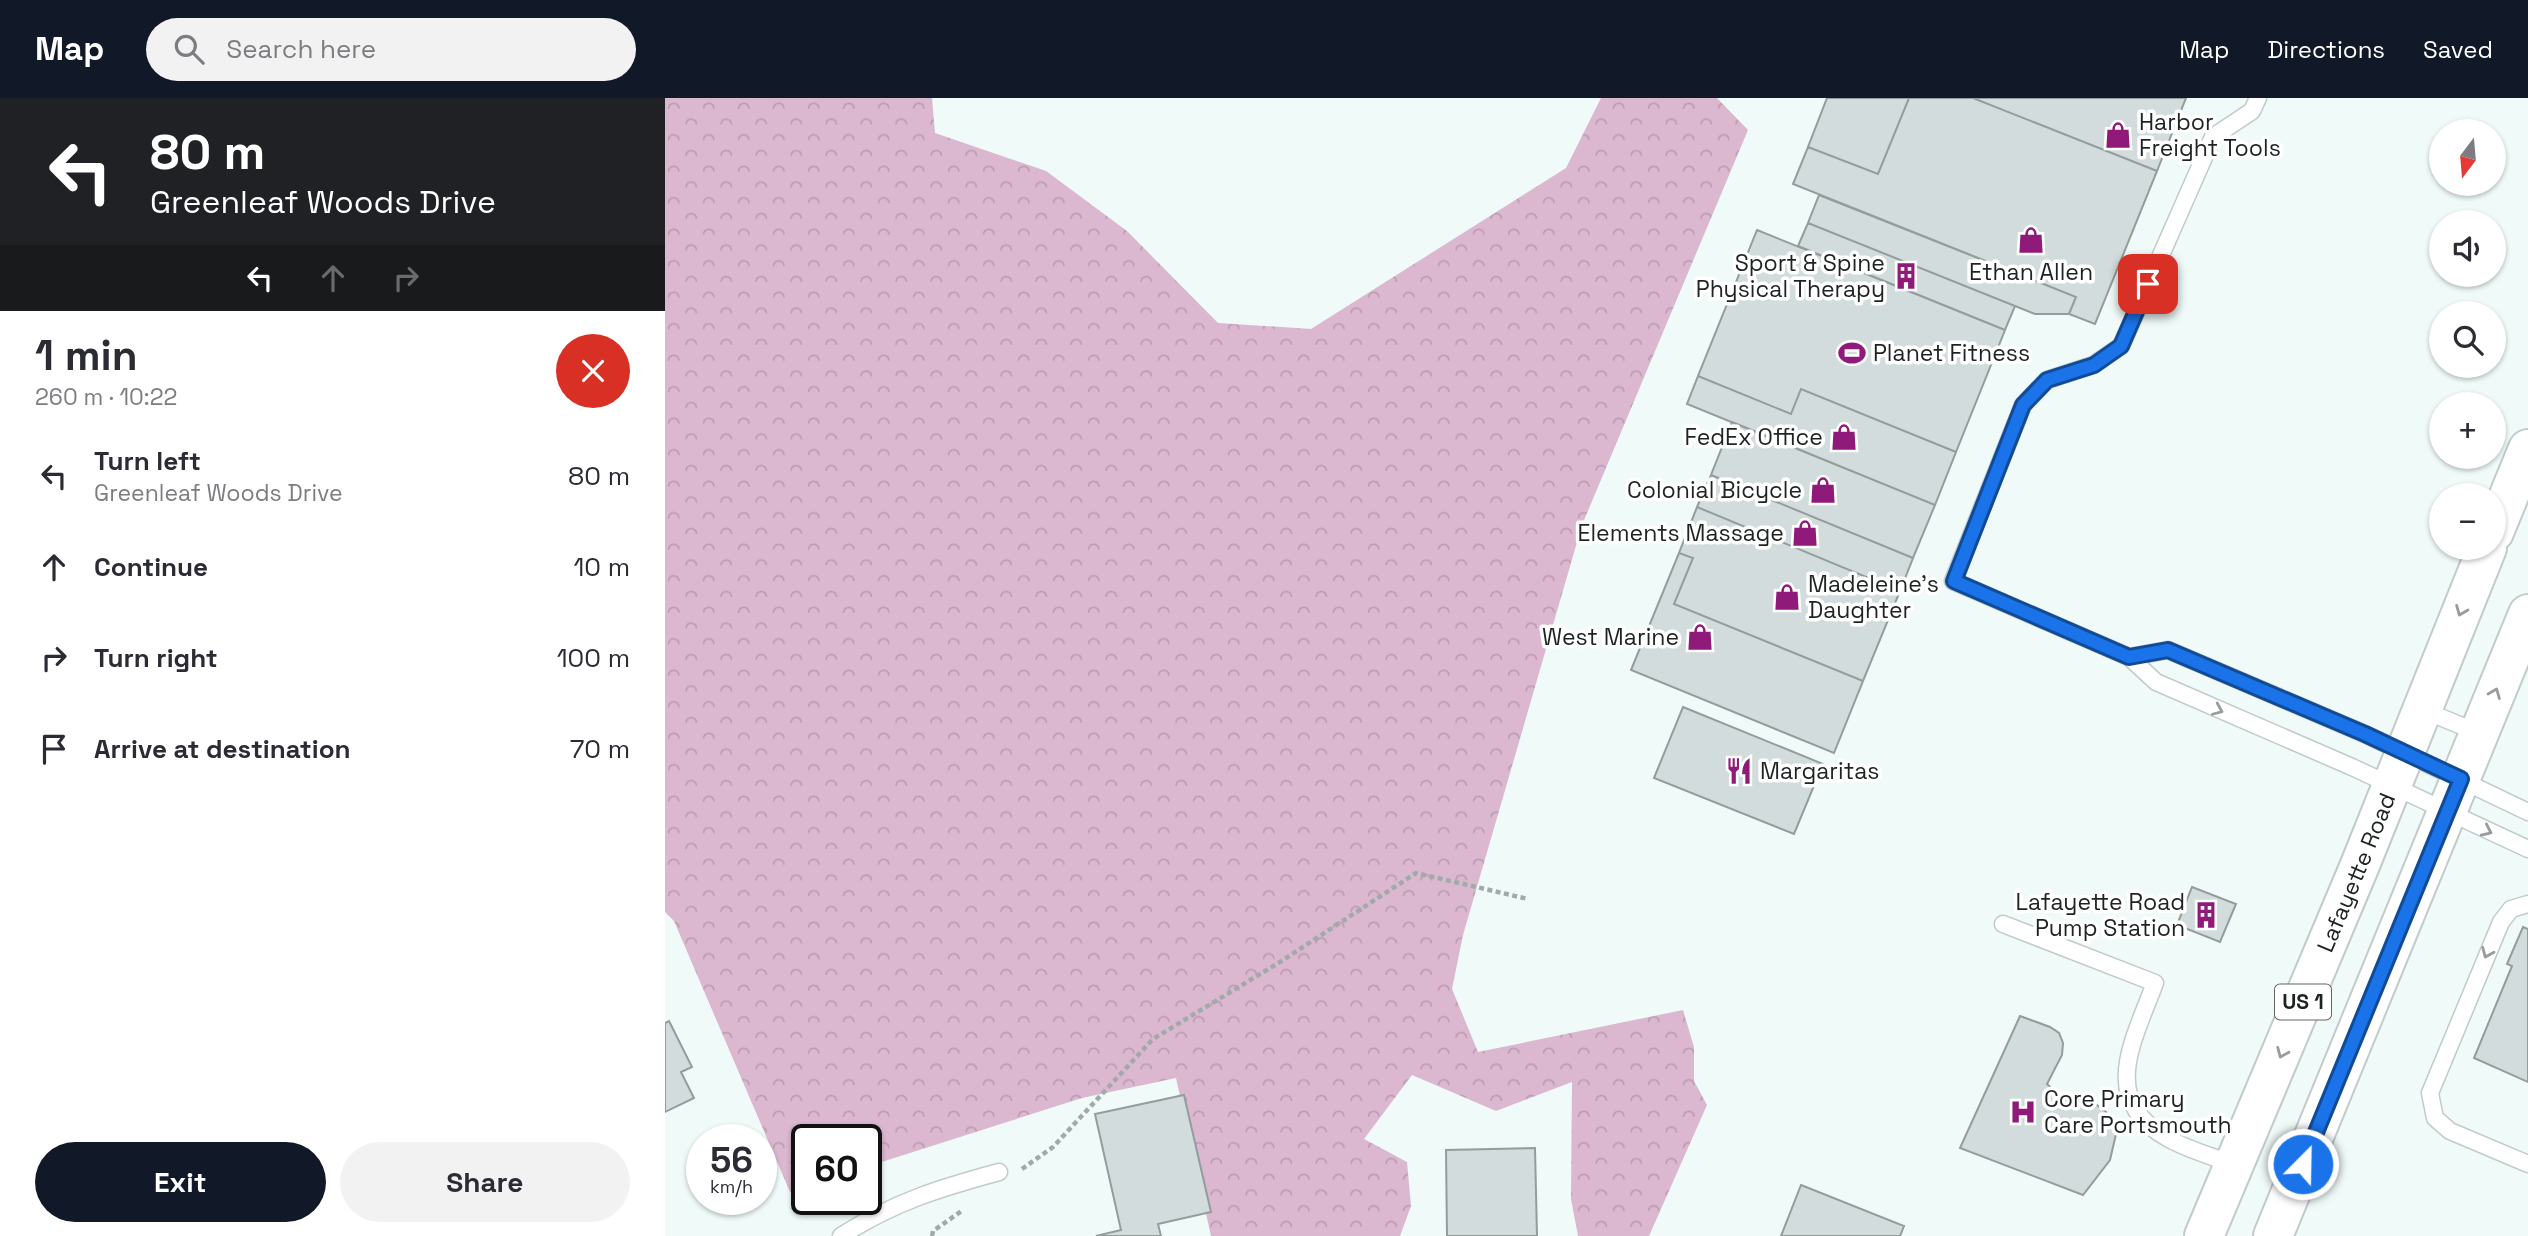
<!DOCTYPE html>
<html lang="en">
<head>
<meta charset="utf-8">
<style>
  :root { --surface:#fff; --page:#f2f2f3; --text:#2b2b33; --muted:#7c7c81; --accent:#111827 }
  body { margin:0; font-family:"Space Grotesk",sans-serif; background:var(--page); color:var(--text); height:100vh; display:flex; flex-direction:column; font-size:26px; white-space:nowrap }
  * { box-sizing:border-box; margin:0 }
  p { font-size:23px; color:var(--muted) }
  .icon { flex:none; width:38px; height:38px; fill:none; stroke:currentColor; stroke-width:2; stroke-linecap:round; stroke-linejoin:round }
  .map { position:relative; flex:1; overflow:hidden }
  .details { display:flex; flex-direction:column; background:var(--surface); width:665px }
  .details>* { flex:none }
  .top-card { background:#202124; color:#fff; overflow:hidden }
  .needle { width:46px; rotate:196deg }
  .controls { position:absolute; left:1764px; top:21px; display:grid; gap:14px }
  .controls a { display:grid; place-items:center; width:77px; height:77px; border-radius:50%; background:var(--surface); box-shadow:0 2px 5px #0004; font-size:35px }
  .speed { position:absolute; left:21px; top:1026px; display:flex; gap:14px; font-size:35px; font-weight:700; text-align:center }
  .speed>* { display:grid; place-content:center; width:91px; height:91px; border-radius:50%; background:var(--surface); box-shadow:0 2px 5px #0004; line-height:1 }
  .speed small { font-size:18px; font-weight:400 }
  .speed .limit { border:4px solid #111; border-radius:10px; background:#fff; color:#111 }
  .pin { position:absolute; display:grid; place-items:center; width:60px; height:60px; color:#fff; margin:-30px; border-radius:14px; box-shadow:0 4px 10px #0006 }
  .me { position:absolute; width:77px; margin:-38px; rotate:23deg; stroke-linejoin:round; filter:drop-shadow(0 0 5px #0008) }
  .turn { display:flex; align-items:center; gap:24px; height:147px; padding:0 35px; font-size:32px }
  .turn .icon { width:91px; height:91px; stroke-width:2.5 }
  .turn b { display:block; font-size:49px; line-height:60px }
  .lanes { display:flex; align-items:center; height:66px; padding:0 35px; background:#0003; justify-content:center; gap:35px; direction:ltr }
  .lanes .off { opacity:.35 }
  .round { display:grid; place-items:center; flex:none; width:74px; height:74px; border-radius:37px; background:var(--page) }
  .overview { display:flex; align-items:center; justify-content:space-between; height:119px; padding:0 35px }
  h1 { font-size:42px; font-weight:600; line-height:52px }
  .action { display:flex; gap:14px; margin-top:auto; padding:14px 35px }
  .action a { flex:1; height:80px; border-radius:42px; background:var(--accent); color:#fff; font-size:28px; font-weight:600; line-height:80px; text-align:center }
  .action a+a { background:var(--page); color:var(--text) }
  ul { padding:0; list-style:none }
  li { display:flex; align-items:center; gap:21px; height:91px; padding:0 35px }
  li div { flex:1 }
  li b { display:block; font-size:26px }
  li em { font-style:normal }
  header { display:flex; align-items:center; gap:42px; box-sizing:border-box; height:98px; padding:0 35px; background:var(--accent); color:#fff }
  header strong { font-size:33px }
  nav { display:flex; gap:38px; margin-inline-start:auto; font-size:24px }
  .search { width:490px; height:63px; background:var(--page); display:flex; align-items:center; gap:18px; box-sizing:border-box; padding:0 24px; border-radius:38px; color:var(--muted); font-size:26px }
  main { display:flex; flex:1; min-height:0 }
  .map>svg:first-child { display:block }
  .forest { fill:url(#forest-crowns) }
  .building { fill:#d2dcdc; stroke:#939d9c; stroke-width:2 }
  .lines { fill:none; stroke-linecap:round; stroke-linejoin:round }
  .service-casing { stroke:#c1cbca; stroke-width:19 }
  .primary-casing { stroke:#c1cbca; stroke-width:42 }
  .path { stroke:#a1aaa9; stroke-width:4.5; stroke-dasharray:5 3.5; stroke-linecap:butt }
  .service { stroke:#fff; stroke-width:16 }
  .primary { stroke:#fff; stroke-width:38 }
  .oneway { stroke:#9a9c9c }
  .route-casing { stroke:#114b97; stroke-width:18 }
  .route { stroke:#1a73e8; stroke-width:12 }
  .labels { text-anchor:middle; stroke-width:7; stroke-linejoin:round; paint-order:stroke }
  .shield { fill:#fff; stroke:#626464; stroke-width:2 }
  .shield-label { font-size:21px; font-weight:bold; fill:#1e2222 }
  .poi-label { font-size:23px; fill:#1e2222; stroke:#fff; text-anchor:end }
  .street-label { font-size:23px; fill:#1e2222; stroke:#fff }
</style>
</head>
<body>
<header>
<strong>Map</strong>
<div class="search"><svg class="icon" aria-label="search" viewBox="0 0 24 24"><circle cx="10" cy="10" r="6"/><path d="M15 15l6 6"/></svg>Search here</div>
<nav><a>Map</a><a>Directions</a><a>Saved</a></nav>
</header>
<main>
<section class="details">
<div class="top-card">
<div class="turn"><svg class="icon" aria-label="left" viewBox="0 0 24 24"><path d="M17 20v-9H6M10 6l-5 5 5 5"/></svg><div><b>80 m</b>Greenleaf Woods Drive</div></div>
<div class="lanes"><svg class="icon" aria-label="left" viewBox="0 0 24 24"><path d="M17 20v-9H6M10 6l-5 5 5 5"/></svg><svg class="icon off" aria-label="ahead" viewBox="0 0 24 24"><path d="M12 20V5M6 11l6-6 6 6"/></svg><svg class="icon off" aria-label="right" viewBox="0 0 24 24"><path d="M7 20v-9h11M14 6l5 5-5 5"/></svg></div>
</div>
<div class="overview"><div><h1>1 min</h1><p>260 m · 10:22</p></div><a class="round" style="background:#d93025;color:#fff"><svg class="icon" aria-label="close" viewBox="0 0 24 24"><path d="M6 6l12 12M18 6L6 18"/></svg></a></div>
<ul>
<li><svg class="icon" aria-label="left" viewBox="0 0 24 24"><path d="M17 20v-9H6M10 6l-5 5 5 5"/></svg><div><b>Turn left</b><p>Greenleaf Woods Drive</p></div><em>80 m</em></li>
<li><svg class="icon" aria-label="ahead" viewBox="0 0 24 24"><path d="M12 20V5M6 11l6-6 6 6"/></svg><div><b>Continue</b></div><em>10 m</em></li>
<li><svg class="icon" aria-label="right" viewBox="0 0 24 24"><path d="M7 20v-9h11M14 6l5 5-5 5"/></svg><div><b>Turn right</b></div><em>100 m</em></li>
<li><svg class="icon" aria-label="arrive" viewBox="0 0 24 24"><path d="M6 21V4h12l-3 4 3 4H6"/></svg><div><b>Arrive at destination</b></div><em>70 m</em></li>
</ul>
<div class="action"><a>Exit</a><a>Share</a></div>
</section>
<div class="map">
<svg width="1863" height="1138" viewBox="0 0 1863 1138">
  <defs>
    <pattern id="forest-crowns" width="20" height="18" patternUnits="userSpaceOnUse" patternTransform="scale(1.75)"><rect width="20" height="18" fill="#dbb7d0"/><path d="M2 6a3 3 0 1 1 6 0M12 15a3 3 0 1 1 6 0" fill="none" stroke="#bc9db2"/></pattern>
  </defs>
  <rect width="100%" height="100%" fill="#effaf9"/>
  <path class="forest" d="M0 0H267L270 35 381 73 462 133 553 225 646 231 901 70 936 0H1052L1083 32 917 427 798 837 787 891 813 954 1018 912 1029 949V983L1042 1007 984 1138H913L906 1101 907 984 831 1013 747 977 699 1041 742 1064 746 1108 735 1138H546L511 980 417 1000 201 1069V1041H142V1088L125 1094 9 823 0 814Z"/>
  <path class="building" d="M1162 0H1244L1213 76 1143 49Z
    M1244 0H1308L1492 73 1430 226 1404 216 1411 199 1128 86 1143 49 1213 76Z
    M1308 0H1521L1492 73Z
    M1154 97 1411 199 1404 216H1370L1143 125Z
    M1143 125 1350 208 1340 232 1133 148Z
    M1092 132 1340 232 1291 354 1136 291 1126 316 1033 278Z
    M1033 278 1126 316 1136 291 1291 354 1270 407 1022 306Z
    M1067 324 1270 407 1248 460 1046 377Z
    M1046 377 1248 460 1235 493 1032 409Z
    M1032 409 1235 493 1198 583 1009 506 1028 460 1014 455Z
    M1014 455 1028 460 1009 506 1198 583 1169 655 966 572Z
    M1018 609 1158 666 1129 736 989 680Z
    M1527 789 1571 806 1555 844 1512 827Z
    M1858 829 1863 831V984L1809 960 1847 868 1842 866Z
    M1355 918 1385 929 1394 935 1398 945 1397 957 1382 986 1407 1008 1416 995 1441 1014 1448 1026 1451 1036 1445 1062 1418 1097 1295 1050Z
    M4 923 27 969 16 974 29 1000 0 1014V925Z
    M519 997 546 1114 493 1126 496 1138H431L456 1132 430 1016Z
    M870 1050 872 1138H782L781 1052Z
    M1136 1087 1239 1128 1235 1138H1116Z"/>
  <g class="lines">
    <defs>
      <path id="service" d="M1593 0 1587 13 1548 39 1456 248 1428 267 1382 282 1358 307 1288 483 1464 559 1491 584 1687 669 1863 751
        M1464 559 1503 552 1700 636 1863 714
        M1758 612 1814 635
        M1863 806 1846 811 1836 824 1765 995 1770 1020 1785 1033 1863 1066
        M1338 826 1490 885C1468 944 1433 1002 1504 1041 1524 1052 1549 1059 1570 1067
        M176 1138C229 1104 275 1090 334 1074"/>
      <g id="primary">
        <path d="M1829 434 1863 351"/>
        <path id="s1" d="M1539 1138 1695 767 1822 450"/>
        <path d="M1608 1138 1863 516"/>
      </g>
    </defs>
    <use href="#service" class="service-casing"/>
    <use href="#primary" class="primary-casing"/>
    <path class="path" d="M357 1071 388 1049 488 941 615 864 751 775 863 801
      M267 1138 268 1133 298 1112"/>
    <use href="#service" class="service"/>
    <use href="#primary" class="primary"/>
  </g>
  <defs><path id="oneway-chevron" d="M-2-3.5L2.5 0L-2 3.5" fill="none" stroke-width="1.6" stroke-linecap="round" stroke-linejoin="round" transform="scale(1.75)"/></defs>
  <g class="oneway">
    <use href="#oneway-chevron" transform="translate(1796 513) rotate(112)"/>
    <use href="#oneway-chevron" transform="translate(1830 595) rotate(-68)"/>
    <use href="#oneway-chevron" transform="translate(1553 612) rotate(23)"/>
    <use href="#oneway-chevron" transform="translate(1822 733) rotate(25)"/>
    <use href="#oneway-chevron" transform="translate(1822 855) rotate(113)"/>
    <use href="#oneway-chevron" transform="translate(1617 955) rotate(113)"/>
  </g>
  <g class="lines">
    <defs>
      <path id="route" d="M1483 186 1456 248 1429 267 1382 282 1358 307 1289 483 1464 559 1503 552 1700 636 1796 681 1638 1066"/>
    </defs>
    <use href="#route" class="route-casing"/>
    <use href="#route" class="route"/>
  </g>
  <defs>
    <symbol id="shop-bare" viewBox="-9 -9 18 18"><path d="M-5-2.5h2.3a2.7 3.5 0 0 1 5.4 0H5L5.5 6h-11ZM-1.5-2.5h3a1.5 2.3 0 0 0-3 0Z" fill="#901a79" stroke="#fff" stroke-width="2.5" paint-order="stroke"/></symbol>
    <symbol id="building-bare" viewBox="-9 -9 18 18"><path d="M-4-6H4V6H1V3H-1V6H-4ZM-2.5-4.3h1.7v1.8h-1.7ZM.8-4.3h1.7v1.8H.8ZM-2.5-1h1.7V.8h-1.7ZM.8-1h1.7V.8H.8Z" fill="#901a79" stroke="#fff" stroke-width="2.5" paint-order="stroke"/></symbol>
    <symbol id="stadium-bare" viewBox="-9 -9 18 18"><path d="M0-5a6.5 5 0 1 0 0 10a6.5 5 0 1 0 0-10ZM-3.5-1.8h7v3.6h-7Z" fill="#901a79" stroke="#fff" stroke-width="2.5" paint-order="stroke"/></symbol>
    <symbol id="restaurant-bare" viewBox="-9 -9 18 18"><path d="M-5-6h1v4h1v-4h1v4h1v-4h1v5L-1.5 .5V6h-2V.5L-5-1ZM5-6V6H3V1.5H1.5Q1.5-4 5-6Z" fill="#901a79" stroke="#fff" stroke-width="2.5" paint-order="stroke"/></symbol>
    <symbol id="hospital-bare" viewBox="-9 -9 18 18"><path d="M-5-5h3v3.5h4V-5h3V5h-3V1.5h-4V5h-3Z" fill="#901a79" stroke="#fff" stroke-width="2.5" paint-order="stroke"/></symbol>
  </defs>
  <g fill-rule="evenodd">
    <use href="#shop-bare" x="1434" y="18" width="38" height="38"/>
    <use href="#shop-bare" x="1347" y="123" width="38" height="38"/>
    <use href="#building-bare" x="1222" y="159" width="38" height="38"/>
    <use href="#stadium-bare" x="1168" y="236" width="38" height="38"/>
    <use href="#shop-bare" x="1160" y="320" width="38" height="38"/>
    <use href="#shop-bare" x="1139" y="373" width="38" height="38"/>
    <use href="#shop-bare" x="1121" y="416" width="38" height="38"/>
    <use href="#shop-bare" x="1103" y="480" width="38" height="38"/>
    <use href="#shop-bare" x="1016" y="520" width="38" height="38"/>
    <use href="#restaurant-bare" x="1055" y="654" width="38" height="38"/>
    <use href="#building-bare" x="1522" y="798" width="38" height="38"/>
    <use href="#hospital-bare" x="1339" y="995" width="38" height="38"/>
  </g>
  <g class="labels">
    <rect class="shield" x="1610" y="886.5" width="56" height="35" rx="5"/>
    <g class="shield-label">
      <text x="1638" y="911">US 1</text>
    </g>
    <g class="poi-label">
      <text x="1474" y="32" text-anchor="start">Harbor<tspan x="1474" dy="26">Freight Tools</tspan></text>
      <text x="1220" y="173">Sport &amp; Spine<tspan x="1220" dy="26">Physical Therapy</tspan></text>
      <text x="1366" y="182" text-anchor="middle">Ethan Allen</text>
      <text x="1208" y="263" text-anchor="start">Planet Fitness</text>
      <text x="1158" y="347">FedEx Office</text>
      <text x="1137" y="400">Colonial Bicycle</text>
      <text x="1119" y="443">Elements Massage</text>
      <text x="1143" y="494" text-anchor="start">Madeleine's<tspan x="1143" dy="26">Daughter</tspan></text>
      <text x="1014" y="547">West Marine</text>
      <text x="1095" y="681" text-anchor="start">Margaritas</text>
      <text x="1520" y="812">Lafayette Road<tspan x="1520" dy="26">Pump Station</tspan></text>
      <text x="1379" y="1009" text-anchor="start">Core Primary<tspan x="1379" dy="26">Care Portsmouth</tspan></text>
    </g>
    <g class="street-label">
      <text dy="8" stroke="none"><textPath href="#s1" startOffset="394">Lafayette Road</textPath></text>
    </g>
  </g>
</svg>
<div class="controls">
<a><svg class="needle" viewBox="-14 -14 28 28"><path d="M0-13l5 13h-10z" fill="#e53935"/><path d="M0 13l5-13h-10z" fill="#7c7c81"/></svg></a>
<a><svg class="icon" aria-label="sound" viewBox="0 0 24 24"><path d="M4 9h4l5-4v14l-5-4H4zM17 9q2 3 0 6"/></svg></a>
<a><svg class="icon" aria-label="search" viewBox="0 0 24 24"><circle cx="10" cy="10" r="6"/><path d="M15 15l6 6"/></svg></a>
<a>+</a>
<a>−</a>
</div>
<div class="speed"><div>56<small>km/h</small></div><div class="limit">60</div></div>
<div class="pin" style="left:1483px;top:186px;background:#d93025"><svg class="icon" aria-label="arrive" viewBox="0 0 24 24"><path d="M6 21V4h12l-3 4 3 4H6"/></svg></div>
<svg class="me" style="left:1638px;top:1066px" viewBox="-20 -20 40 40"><circle r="17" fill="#1a73e8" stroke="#fff" stroke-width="3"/><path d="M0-11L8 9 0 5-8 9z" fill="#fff"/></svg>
</div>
</main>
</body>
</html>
